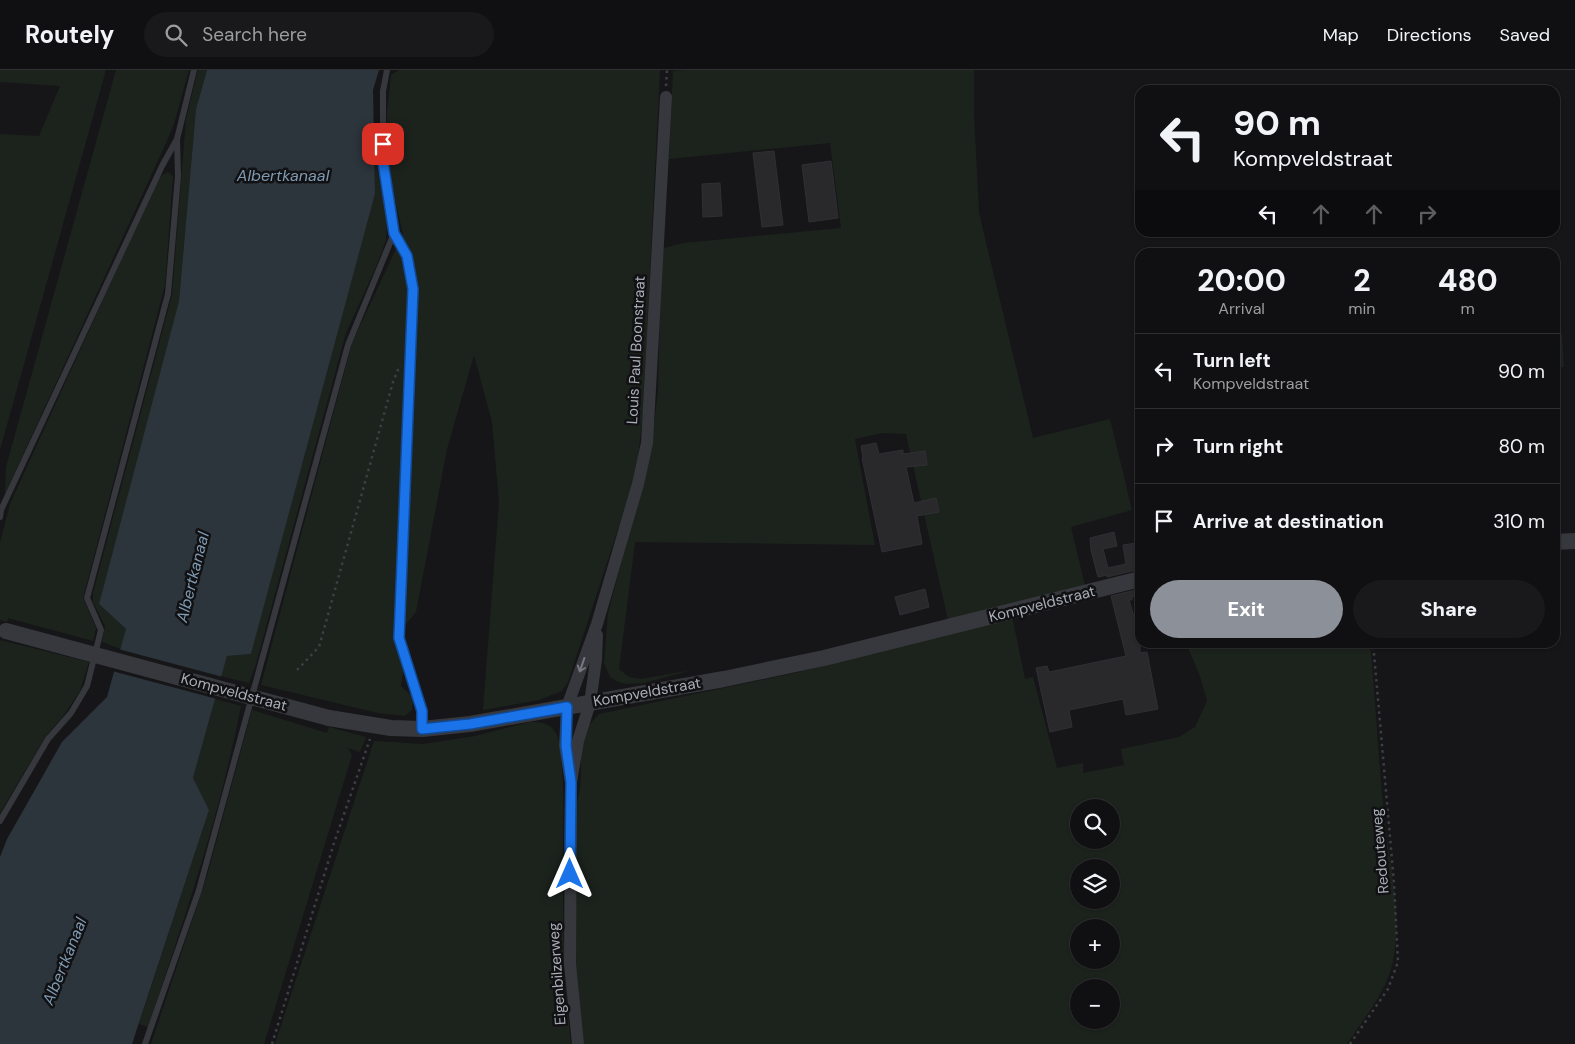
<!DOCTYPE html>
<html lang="en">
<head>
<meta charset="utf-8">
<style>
  :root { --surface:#101012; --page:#19191b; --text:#f1f3f6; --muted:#9c9d9f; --line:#303032; --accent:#8c9099 }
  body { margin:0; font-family:"DM Sans",sans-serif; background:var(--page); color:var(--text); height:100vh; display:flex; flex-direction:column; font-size:19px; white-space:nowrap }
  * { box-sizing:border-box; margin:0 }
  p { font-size:16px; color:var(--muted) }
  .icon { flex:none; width:28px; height:28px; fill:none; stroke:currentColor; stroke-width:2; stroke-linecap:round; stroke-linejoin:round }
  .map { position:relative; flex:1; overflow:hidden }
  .side { position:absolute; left:1135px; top:178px; width:425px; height:400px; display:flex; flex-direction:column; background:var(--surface); border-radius:15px; box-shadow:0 1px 4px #0004,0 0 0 1px var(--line) }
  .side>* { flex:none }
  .banner { position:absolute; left:1135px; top:15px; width:425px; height:152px; border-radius:15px; box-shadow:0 1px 4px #0004,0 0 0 1px var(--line); background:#101012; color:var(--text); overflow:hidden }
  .buttons { position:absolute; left:1070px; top:729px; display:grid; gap:10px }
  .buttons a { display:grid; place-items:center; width:50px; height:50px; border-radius:50%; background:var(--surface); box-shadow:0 1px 4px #0004,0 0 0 1px var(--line); font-size:25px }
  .pin { position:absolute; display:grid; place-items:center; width:42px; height:42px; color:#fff; margin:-21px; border-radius:10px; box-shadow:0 2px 8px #0006 }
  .me { position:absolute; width:55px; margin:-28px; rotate:0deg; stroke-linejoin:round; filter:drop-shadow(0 0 4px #0008) }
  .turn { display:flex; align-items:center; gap:18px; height:105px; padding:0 15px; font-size:22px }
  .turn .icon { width:65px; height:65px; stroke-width:2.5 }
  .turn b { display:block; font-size:35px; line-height:42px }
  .lanes { display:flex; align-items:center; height:48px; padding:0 15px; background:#0003; justify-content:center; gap:25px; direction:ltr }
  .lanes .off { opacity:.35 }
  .eta { display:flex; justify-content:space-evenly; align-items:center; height:85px; text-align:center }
  .eta b { font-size:30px; font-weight:800; line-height:35px }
  .button { display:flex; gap:10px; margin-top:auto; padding:10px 15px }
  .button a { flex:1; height:58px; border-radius:30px; background:var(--accent); color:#fff; font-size:20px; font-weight:800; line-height:58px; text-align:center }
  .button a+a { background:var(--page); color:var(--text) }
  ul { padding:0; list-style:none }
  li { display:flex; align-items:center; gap:15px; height:75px; padding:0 15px; border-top:1px solid var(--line) }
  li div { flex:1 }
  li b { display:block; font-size:19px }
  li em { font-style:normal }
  header { display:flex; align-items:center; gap:30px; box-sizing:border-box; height:70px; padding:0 25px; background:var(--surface); border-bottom:1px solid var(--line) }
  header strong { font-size:24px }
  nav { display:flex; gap:28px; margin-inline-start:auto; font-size:18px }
  .search { width:350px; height:45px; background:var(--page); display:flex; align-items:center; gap:12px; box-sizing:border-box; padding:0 18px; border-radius:28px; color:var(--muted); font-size:19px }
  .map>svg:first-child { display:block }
  .green { fill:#1c231d; fill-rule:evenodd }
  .water { fill:#2c353c }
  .pier { fill:#161618 }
  .building { fill:#29292c; stroke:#303034 }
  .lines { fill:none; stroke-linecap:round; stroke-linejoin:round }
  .path { stroke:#3d3f44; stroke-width:2.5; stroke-dasharray:2.5 4; stroke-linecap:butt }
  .service { stroke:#37383d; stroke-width:6 }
  .minor { stroke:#37383d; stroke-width:12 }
  .tertiary { stroke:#37383d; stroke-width:16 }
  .tertiary-bridge { stroke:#37383d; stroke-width:16 }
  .oneway { stroke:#757881 }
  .route-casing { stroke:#114b97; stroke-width:12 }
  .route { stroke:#1a73e8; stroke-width:9 }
  .labels { text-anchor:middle; stroke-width:5; stroke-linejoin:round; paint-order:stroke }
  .street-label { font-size:15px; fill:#a8adb8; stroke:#111113 }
  .water-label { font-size:16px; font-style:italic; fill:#7f9bb3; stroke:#111113 }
</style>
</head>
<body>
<header>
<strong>Routely</strong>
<div class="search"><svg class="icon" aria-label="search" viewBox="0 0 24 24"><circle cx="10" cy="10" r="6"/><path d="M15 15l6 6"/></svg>Search here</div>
<nav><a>Map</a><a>Directions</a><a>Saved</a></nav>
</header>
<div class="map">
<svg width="1575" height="974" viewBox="0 0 1575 974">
  <rect width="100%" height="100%" fill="#161618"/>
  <path class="green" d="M0 0H106L0 380V64L39 66 60 16 0 12Z
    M116 0H189L174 54 166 73 5 424 6 397Z
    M198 0H207L196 39 179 231 99 534 126 559 121 579 102 572 105 556 93 532V523L172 225 186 49Z
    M399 0H660L643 340 637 399 633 420 616 465 568 612 562 621 539 630 483 640 499 432 492 352 474 285 447 379 416 542 394 569 404 596 401 616 413 627 412 640 405 646 378 643 261 615 352 273 403 164 392 118 386 80 387 43 391 5Z
    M687 0H974V43L979 143 1033 368 1110 349 1132 440 1071 457 1085 516 948 550 906 364 883 363 855 369 875 475 635 472 619 599 629 607 641 609 692 600 644 613 627 614 618 612 610 607 604 593 608 543 651 380 658 321 661 187 664 178 683 173 841 158 830 73 669 89 673 1Z
    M375 88 387 150 386 170 375 199 346 263 256 594 249 613 221 606 227 586 251 584 375 124Z
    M168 102 173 106 165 215 83 528 96 558 93 571 8 548 7 552 0 550V473L10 434 159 107Z
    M1562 264 1564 297 1555 298V265Z
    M1012 546 1025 609 1033 607 1057 698 1083 693V703L1124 695 1121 679 1179 667 1195 657 1207 631 1200 606 1186 573H1370C1376 632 1378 692 1385 751 1390 797 1404 854 1391 899 1383 926 1362 951 1347 974H582L574 892 573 740C587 717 576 687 585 662 587 656 595 649 599 644L795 603ZM1079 738H1111V770H1079ZM1079 798H1111V830H1079ZM1079 858H1111V890H1079ZM1079 918H1111V950H1079Z
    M0 570 89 592 80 621 64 645 46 666 0 743Z
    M215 629 241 636C220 746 183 852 148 957L139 954 209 740 193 708Z
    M252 640 327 663 329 657 366 667 360 682 348 678 352 685 264 974H151L207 806Z
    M530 652C541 652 550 653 556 663 561 673 561 686 562 697 565 738 562 778 563 818 563 871 565 922 571 974H275L374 671 423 674 475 666Z"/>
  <path class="water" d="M207 0H379L373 20 375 124 251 584 227 586 193 708 209 740 132 974H0V787L7 769 62 672 107 627 126 559 99 534 179 231 196 39Z"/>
  <path class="pier" d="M118 579 223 607 217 629 112 601Z"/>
  <path class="building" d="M774 81 783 155 762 157 753 83Z
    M831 91 838 148 809 152 802 95Z
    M720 113 722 146 703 147 702 114Z
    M876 373 879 384 903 380V384L925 381 927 395 906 397 914 433 936 428 939 442 917 446 922 474 882 482 862 388 863 387 861 376Z
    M1114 462 1117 476 1103 479 1108 498 1126 494 1123 475 1137 473 1140 499 1107 507V505L1098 507 1091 480 1090 468Z
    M925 519 929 537 900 545 895 527Z
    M1140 519 1139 526 1132 527V530H1129L1135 550 1140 549V583L1147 582 1158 639 1126 645 1123 629 1069 640 1072 657 1050 662 1036 598 1047 596 1049 602 1126 586 1111 526Z"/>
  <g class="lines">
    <path class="path" d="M666 16 667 0
      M297 600 319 577 393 312 400 295
      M272 974 334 773 370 669
      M1350 974 1388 919 1398 892 1394 813 1373 572"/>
    <path class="service" d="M387 0 383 21V92L394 163 407 186 413 219 399 568 422 641V657
      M0 447 1 440 162 96 177 69 194 0
      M0 751 48 669 71 643 87 616 101 560 87 528 168 224 178 106 177 69
      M145 974 199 820 348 275 394 163"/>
    <path class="minor" d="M571 712 565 675 567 637 597 554 638 414 647 373 666 27
      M578 974 570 894 571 712 578 671 590 633 596 590 597 565"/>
    <path class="tertiary" d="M1555 472 1575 471
      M329 648 391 658 422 659 470 654 724 609 824 588 1140 509"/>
    <path class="tertiary-bridge" d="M6 561 329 648"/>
  </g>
  <defs><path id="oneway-shaft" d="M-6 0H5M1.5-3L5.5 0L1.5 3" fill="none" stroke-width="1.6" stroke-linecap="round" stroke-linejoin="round" transform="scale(1.25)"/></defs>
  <use class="oneway" href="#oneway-shaft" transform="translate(582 595) rotate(109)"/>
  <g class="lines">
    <defs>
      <path id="route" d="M383 74V92L394 163 407 186 413 219 399 568 422 641V659L470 654 567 637 566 676 571 712 570 804"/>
    </defs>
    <use href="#route" class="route-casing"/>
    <use href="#route" class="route"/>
  </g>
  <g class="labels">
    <g class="street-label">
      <text transform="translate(636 280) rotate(-87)" y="5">Louis Paul Boonstraat</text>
      <text transform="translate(1042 534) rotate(-14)" y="5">Kompveldstraat</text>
      <text transform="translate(234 622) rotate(15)" y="5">Kompveldstraat</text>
      <text transform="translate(647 622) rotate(-10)" y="5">Kompveldstraat</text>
      <text transform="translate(1380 781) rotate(-95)" y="5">Redouteweg</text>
      <text transform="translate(557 904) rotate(-94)" y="5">Eigenbilzerweg</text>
    </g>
    <g class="water-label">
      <text x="283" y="111">Albertkanaal</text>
      <text transform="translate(192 507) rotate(-76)" y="6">Albertkanaal</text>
      <text transform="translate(64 891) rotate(-68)" y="6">Albertkanaal</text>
    </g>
  </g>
</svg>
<div class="buttons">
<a><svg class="icon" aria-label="search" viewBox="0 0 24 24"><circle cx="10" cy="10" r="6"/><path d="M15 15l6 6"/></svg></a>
<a><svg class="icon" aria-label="layers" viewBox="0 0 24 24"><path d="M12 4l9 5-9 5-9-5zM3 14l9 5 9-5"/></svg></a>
<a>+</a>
<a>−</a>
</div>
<div class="pin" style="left:383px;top:74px;background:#d93025"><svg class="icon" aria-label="arrive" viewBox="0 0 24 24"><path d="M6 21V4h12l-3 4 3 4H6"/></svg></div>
<svg class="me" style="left:570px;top:804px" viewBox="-20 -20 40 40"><path d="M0-17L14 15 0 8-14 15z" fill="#1a73e8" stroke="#fff" stroke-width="4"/></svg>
<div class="banner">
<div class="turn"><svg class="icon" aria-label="left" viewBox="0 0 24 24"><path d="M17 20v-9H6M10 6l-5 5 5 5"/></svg><div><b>90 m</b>Kompveldstraat</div></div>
<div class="lanes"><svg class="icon" aria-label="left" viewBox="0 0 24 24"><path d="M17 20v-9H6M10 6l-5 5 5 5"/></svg><svg class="icon off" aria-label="ahead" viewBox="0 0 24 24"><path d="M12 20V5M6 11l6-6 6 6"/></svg><svg class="icon off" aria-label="ahead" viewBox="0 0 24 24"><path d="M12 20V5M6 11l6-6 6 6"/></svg><svg class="icon off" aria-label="right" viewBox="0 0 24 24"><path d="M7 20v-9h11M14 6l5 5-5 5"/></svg></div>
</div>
<section class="side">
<div class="eta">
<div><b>20:00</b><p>Arrival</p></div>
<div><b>2</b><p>min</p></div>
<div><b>480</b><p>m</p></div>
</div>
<ul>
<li><svg class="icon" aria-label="left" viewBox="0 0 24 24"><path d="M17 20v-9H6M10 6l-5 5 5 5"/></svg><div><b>Turn left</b><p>Kompveldstraat</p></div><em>90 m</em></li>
<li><svg class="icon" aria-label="right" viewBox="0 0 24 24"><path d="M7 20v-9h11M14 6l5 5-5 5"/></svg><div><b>Turn right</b></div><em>80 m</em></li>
<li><svg class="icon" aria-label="arrive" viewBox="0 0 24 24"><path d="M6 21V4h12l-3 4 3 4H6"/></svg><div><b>Arrive at destination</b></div><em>310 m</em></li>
</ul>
<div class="button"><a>Exit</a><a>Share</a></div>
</section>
</div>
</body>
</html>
